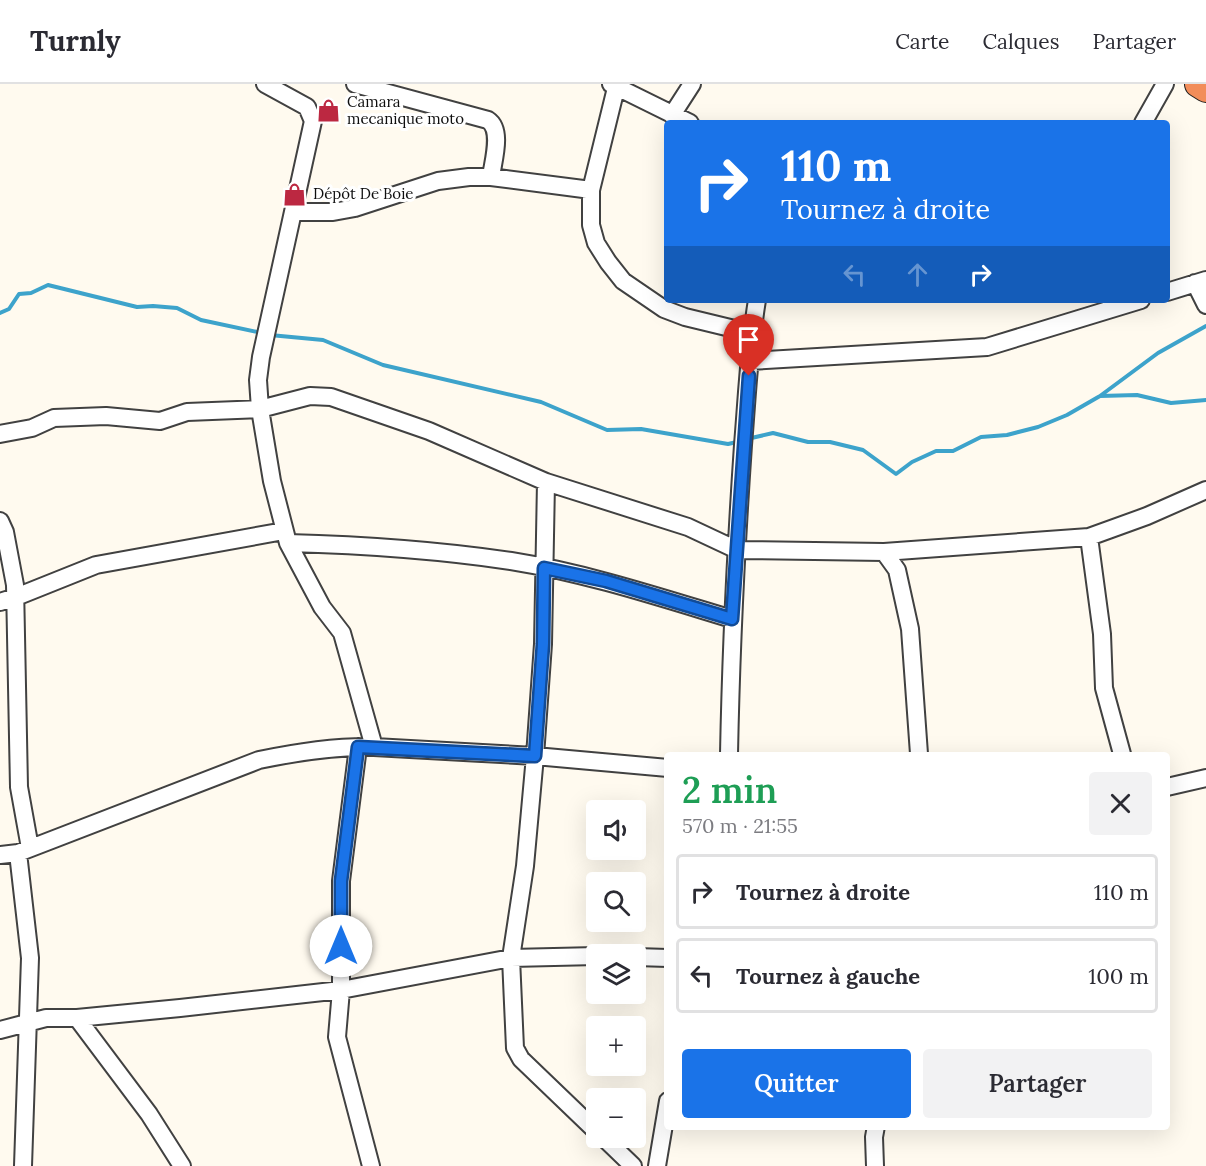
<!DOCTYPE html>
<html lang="fr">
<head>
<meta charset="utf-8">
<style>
  :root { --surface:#fff; --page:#f2f2f3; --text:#2b2b33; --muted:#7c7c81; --line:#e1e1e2; --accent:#1a73e8 }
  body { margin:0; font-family:Lora,serif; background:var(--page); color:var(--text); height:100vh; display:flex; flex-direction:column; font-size:22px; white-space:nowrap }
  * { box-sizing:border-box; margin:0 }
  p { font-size:20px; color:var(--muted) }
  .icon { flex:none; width:33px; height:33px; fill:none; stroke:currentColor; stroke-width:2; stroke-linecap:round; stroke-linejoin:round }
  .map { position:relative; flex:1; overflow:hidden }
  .panel { position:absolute; left:664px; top:668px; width:506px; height:378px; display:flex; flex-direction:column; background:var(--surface); border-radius:6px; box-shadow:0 6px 24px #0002 }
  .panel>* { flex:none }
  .hud { position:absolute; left:664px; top:36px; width:506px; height:183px; border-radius:6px; box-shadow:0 6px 24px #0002; background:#1a73e8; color:#fff; overflow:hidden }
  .fabs { position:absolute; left:586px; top:716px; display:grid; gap:12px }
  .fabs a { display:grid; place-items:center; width:60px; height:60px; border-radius:6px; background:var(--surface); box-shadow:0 6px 24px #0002; font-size:30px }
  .pin { position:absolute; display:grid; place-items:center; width:51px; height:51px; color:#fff; margin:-62px -26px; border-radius:50% 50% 50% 0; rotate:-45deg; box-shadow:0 0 6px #0007 }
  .pin .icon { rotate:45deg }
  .me { position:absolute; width:66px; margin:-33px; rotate:0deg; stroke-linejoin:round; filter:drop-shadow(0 0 4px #0008) }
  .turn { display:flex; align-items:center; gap:21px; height:126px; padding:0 18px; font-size:27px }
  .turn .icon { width:78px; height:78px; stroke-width:2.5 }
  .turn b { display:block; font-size:42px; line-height:51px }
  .lanes { display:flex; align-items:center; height:57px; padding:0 18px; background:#0003; justify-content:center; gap:30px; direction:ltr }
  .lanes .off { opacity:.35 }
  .round { display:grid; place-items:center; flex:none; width:63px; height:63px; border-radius:6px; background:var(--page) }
  .summary { display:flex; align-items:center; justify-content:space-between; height:102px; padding:0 18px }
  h1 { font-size:36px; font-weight:600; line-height:45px; color:#1e9e55 }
  .action { display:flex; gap:12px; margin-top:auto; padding:12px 18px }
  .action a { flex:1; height:69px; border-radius:6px; background:var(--accent); color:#fff; font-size:24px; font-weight:600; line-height:69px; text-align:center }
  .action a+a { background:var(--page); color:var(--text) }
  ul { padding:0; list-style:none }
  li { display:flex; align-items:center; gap:18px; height:75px; margin:0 12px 9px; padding:0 6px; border:3px solid var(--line); border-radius:6px }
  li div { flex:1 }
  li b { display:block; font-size:22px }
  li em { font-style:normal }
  header { display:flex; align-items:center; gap:36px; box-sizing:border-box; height:84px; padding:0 30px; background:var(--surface); border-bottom:2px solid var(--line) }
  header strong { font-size:28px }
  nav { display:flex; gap:33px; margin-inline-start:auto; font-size:21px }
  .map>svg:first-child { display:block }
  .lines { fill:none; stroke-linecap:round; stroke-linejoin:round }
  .stream { stroke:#3da3cb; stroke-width:4 }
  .minor-casing { stroke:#414141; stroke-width:20 }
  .highway-casing { stroke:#1f1f1f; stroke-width:28 }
  .minor { stroke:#fff; stroke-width:16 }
  .highway { stroke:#f28d5a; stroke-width:26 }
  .route-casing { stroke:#114b97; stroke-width:15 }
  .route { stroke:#1a73e8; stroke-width:10 }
  .labels { text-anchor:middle; stroke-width:6; stroke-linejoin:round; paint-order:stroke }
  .poi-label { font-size:15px; fill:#0e0e0e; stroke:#fff; text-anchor:start }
</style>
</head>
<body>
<header>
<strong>Turnly</strong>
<nav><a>Carte</a><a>Calques</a><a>Partager</a></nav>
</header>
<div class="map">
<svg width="1206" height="1082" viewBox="0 0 1206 1082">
  <rect width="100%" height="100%" fill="#fffaef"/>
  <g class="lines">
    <path class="stream" d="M0 229 9 225 19 210 31 209 48 201 137 223 153 222 177 224 201 236 262 249
      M270 251 323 256 383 281 541 318 607 346 641 345 728 360 737 358
      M1100 312 1137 311 1171 319 1206 316
      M747 355 773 349 808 358H830L863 366 896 390 912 378 936 367H953L981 353 1007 351 1038 343 1067 331 1100 312 1158 269 1206 242"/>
    <defs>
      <path id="minor" d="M265 0 307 23 313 37 261 273 258 296 260 325 272 397 288 459 322 523 342 549 374 663
        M355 0 488 36C503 46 493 77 491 93
        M611 0 690 39
        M616 4 591 106V141L596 159 608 178 623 197 664 225 685 233 751 249
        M672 31 692 0
        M1143 39 1165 0
        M293 128H333L355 124 438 97 469 93H491L591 106
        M1195 199 1206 221
        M1167 208 1206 196
        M749 277 987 263 1141 216
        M0 350 32 344 54 334 106 332 160 337 187 328 260 325 310 312 331 313 429 347 546 398 688 443 737 466 884 468 897 486 910 545 919 670
        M546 398 543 560 535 672 525 782 511 874 515 964 521 975 597 1048
        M0 437 5 448 15 501 19 703 30 764
        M1089 453 1102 550 1104 604 1122 670
        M288 459C363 461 437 466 511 477 586 489 659 513 732 535
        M884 468 1089 453 1147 432 1206 406
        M0 518 16 513 96 481 284 447
        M358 663 341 797V906L337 953 371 1082
        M729 670C731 567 736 464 743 361 747 313 749 264 757 216
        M1167 703 1206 694
        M18 769 30 874 23 1082
        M0 771 18 769 259 676C297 668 335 662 374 663L535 672 668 684
        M636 873 668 874
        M77 934 149 1030 182 1082
        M0 946 46 934H77L180 924 341 906 511 874 597 872
        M603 1053 633 1082
        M657 1082 668 1017
        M875 1082 874 1053 876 1042"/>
      <path id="highway" d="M1198 0 1206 5"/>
    </defs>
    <use href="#minor" class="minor-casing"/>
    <use href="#highway" class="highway-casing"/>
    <use href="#minor" class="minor"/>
    <use href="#highway" class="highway"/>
  </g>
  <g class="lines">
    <defs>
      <path id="route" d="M341 862V797L358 663 535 672 543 560 544 484 606 497 732 535 749 292"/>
    </defs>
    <use href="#route" class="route-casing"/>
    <use href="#route" class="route"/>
  </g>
  <defs>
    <symbol id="shop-bare" viewBox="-9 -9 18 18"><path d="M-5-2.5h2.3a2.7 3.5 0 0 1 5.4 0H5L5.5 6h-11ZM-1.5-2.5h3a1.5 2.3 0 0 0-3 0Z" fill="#bc2841" stroke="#fff" stroke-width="2.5" paint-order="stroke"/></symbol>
  </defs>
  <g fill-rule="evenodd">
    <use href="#shop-bare" x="312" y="10" width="33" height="33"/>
    <use href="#shop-bare" x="278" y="94" width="33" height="33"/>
  </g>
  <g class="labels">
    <g class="poi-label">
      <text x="347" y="23">Camara<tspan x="347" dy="17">mecanique moto</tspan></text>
      <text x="313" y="115">Dépôt De Boie</text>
    </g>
  </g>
</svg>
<div class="fabs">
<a><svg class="icon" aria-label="sound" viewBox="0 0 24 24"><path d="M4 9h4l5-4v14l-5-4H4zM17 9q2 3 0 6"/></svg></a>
<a><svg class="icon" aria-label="search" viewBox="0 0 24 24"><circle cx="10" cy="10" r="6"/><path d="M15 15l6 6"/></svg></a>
<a><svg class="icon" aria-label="layers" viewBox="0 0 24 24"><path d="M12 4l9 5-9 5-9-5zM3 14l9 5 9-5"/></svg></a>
<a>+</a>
<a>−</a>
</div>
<div class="pin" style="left:749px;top:292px;background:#d93025"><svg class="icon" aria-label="arrive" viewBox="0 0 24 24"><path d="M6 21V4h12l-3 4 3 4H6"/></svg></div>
<svg class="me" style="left:341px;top:862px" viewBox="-20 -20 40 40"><circle r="19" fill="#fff"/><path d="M0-13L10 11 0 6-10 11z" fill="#1a73e8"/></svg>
<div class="hud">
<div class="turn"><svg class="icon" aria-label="right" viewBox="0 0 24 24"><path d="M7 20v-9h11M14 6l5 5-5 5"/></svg><div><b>110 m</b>Tournez à droite</div></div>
<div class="lanes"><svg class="icon off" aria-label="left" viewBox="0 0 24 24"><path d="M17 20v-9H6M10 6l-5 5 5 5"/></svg><svg class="icon off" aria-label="ahead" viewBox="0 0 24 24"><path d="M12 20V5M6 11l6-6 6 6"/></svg><svg class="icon" aria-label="right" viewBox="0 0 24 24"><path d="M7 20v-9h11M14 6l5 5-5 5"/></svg></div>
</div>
<section class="panel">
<div class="summary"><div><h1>2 min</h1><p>570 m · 21:55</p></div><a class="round"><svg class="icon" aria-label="close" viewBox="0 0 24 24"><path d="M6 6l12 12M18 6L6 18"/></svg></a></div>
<ul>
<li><svg class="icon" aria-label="right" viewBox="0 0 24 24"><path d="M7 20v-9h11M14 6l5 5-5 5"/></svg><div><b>Tournez à droite</b></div><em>110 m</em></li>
<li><svg class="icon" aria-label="left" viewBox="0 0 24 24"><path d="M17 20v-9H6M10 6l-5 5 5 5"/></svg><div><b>Tournez à gauche</b></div><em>100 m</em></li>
</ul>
<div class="action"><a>Quitter</a><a>Partager</a></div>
</section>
</div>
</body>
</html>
